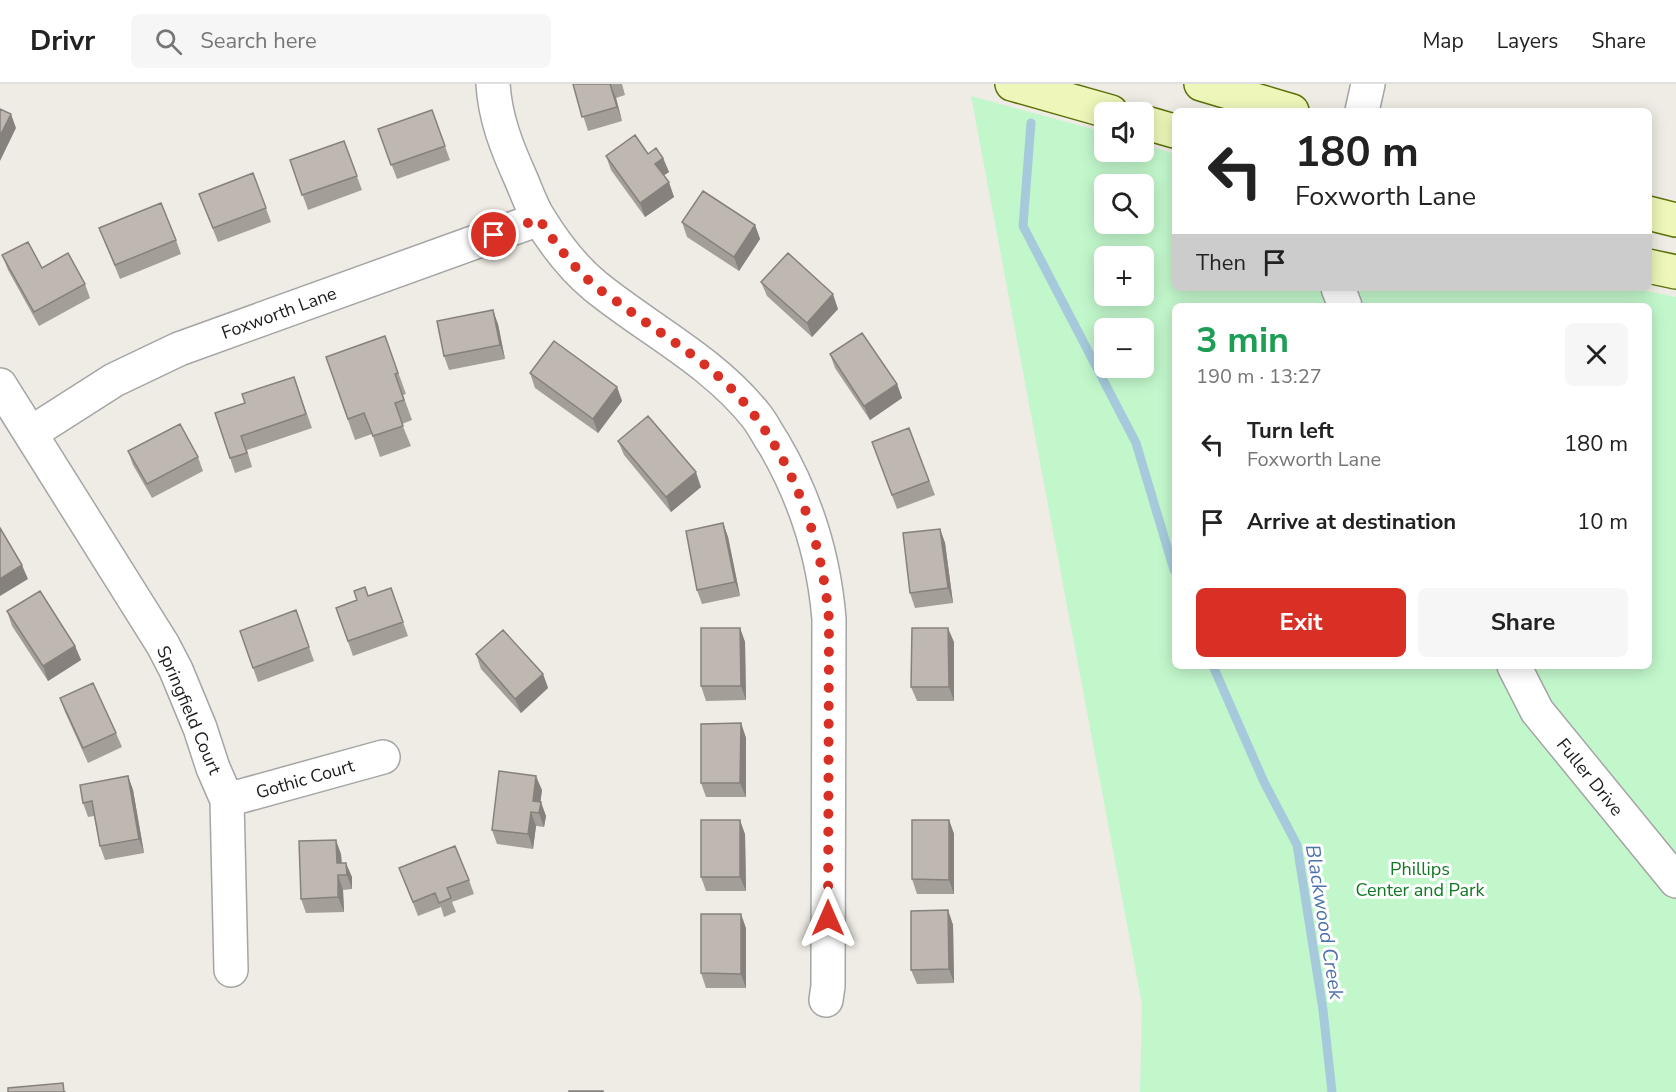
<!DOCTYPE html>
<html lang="en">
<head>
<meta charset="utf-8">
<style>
  :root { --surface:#fff; --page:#f6f6f6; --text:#222; --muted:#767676; --line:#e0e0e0; --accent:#d93025 }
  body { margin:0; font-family:"Nunito Sans",sans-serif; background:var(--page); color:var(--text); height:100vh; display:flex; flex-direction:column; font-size:22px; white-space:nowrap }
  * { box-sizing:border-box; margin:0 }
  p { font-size:20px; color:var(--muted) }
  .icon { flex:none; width:33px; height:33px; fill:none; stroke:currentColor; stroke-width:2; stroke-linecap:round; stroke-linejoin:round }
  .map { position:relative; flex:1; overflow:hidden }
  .sheet { position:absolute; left:1172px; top:219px; width:480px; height:366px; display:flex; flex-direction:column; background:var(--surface); border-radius:9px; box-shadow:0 3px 15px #0003 }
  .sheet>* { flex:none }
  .banner { position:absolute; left:1172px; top:24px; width:480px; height:183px; border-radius:9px; box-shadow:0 3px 15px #0003; background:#fff; color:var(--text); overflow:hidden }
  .fabs { position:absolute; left:1094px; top:18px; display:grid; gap:12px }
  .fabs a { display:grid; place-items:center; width:60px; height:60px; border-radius:9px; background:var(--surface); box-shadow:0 3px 15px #0003; font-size:30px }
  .pin { position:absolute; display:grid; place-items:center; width:51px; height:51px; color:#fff; margin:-26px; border:3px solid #fff; border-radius:50%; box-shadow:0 2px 6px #0007 }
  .me { position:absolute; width:66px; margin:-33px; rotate:0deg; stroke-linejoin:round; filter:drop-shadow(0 0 4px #0008) }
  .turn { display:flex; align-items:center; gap:21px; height:126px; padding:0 24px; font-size:27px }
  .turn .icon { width:78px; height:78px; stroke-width:2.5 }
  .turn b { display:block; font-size:42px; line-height:51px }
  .then { display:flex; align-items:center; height:57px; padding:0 24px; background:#0003; gap:12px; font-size:22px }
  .round { display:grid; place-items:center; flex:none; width:63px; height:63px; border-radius:9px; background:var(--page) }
  .head { display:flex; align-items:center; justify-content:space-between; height:102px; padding:0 24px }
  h1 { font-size:36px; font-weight:700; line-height:45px; color:#1e9e55 }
  .button { display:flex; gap:12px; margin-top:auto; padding:12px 24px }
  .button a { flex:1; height:69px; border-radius:9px; background:var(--accent); color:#fff; font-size:24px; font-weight:700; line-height:69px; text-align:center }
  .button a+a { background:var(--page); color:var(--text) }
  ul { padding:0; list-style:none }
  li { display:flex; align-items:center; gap:18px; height:78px; padding:0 24px }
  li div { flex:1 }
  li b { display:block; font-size:22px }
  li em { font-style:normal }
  header { display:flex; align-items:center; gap:36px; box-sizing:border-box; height:84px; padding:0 30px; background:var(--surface); border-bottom:2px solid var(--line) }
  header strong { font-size:28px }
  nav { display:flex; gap:33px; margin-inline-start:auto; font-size:21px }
  .search { width:420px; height:54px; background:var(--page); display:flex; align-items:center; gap:15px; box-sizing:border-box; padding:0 21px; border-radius:9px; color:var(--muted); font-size:22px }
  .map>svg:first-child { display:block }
  .park { fill:#c2f7cb; fill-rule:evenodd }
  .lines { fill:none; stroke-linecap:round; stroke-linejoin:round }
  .stream { stroke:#a6cadb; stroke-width:9 }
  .minor-casing { stroke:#a5a5a5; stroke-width:36 }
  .secondary-casing { stroke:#5c7109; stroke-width:36 }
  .minor { stroke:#fff; stroke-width:33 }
  .secondary { stroke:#eef7b9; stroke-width:33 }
  .wall { fill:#a49e98 }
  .shaded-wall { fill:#86817c }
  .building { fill:#bfb8b1; stroke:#86817c; stroke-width:1.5 }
  .route { stroke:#d93025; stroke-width:10; stroke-dasharray:0 18 }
  .labels { text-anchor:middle; stroke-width:6; stroke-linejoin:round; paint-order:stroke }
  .street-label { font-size:18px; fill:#1e1e1e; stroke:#fff }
  .park-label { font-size:18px; fill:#107822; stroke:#fff }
  .water-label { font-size:20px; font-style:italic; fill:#4e73aa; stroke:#fff }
</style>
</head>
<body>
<header>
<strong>Drivr</strong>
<div class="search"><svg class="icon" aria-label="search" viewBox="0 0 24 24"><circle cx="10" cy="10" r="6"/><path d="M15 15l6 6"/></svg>Search here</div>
<nav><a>Map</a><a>Layers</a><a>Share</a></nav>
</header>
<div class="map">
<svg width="1676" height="1008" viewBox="0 0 1676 1008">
  <rect width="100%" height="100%" fill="#eeece4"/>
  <path class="park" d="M971 12 1104 48V68H1143V60L1174 70V204H1632L1676 213V1008H1140L1142 920ZM1104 100H1143V140H1104ZM1104 172H1143V212H1104ZM1174 222H1648V582H1174ZM1104 244H1143V284H1104Z"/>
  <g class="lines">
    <path class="stream" d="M1031 39 1023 142 1136 359 1174 486
      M1213 582 1264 698 1297 761 1323 926 1332 1008"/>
    <defs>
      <path id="minor" d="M493 0C495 34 507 64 521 95 527 109 532 124 540 136 555 160 573 184 595 202 649 246 713 277 757 333 763 341 768 351 774 360 805 413 824 474 829 535L828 902 826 916
        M1362 27 1368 0
        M1338 204 1345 222
        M0 301 163 561 176 586 200 644 213 684 227 716 231 886
        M31 349 114 296 179 265 539 135
        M1514 582 1537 627 1676 797
        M227 716 383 673"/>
      <path id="secondary" d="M1012 0 1111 28
        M1201 0 1292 27
        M1143 38 1174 47
        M1648 129 1676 136
        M1648 182 1676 188"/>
    </defs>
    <use href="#minor" class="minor-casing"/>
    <use href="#secondary" class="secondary-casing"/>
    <use href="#minor" class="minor"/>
    <use href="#secondary" class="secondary"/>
  </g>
  <path class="wall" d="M573 0H622L625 11 616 14 622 37 588 47Z
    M432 26 450 76 397 95 378 45Z
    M344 57 362 106 308 126 290 76Z
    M648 70 663 74 669 88 664 91 674 113 645 133 611 86 606 72Z
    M253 89 271 138 218 158 199 110Z
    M682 138 755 141 760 155 739 187 687 153Z
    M99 144 176 156 181 170 120 195Z
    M2 171 42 184 85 200 90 214 39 242 8 186Z
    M761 198 838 225 812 253 767 212Z
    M498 240 505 275 449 286 444 272Z
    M385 252 406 310 403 311 412 336 402 340 411 362 380 373 372 350 355 356 326 273Z
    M830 270 897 300 902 314 870 336 835 284Z
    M530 289 617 303 622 317 598 349 535 304Z
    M294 293 312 344 247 366 252 383 235 389 215 329 245 319Z
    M909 344 935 411 897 425 872 358Z
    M618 357 701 403 671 428 624 371Z
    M128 367 198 373 203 387 152 414 133 381Z
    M723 439 728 453 740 512 702 520 697 506Z
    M940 445 945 459 953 519 915 524 910 509Z
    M391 504 408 552 353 572 336 524Z
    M296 526 314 577 258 598 240 547Z
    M7 527 75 562 81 576 48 597 12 542Z
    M740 544 745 558 746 616 706 617 701 602Z
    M954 558V617H917L911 603Z
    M476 570 543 590 548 604 521 629 481 585Z
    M60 614 116 649 122 663 88 679 65 628Z
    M741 639 746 654V713H706L701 699Z
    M128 692 133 706 144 769 105 776 100 762 94 732 88 733 83 719Z
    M542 706 540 718 546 732 544 743 536 742 533 765 497 760 492 746Z
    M949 736 954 750V810H917L912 795Z
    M745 750 746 807H706L701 793Z
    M341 770 342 779 352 793V805L343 806 344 828 306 829 301 815Z
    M399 784 469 796 474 810 452 818 456 828 444 833 441 823 418 832Z
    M948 826 953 841 954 899 917 900 911 886Z
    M746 844V904H706L701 889Z"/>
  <path class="shaded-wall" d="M610 0 616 14 622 37 617 23Z
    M11 30 16 44 0 77V52Z
    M663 74 669 88 660 94 655 80Z
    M669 98 674 113 645 133 640 119Z
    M755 141 760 155 739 187 734 173Z
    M833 210 838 225 812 253 807 239Z
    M493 226 498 240 505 275 500 261Z
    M897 300 902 314 870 336 864 322Z
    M617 303 622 317 598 349 593 335Z
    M696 388 701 403 671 428 666 413Z
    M723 439 728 453 740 512 735 498Z
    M940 445 945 459 953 519 948 504Z
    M22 481 28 495 0 512V495Z
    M740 544 745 558 746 616 741 602Z
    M948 544 954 558V617L949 603Z
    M75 562 81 576 48 597 43 582Z
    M543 590 548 604 521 629 515 615Z
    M741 639 746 654V713L740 699Z
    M128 692 133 706 144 769 139 755Z
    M536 692 542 706 539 729 533 717Z
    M541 718 546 732 544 743 539 729Z
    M531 728 536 742 533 765 528 750Z
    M740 736 745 750 746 807 740 793Z
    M949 736 954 750V810L949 796Z
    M336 756 341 770 342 791 337 779Z
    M346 779 352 793V805L347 791Z
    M338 791 343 806 344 828 338 813Z
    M948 826 953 841 954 899 949 885Z
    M741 830 746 844V904L741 890Z"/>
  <path class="building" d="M573 0H610L617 23 582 33Z
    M0 25 11 30 0 52Z
    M432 26 445 62 391 81 378 45Z
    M635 51 648 70 656 64 663 74 655 80 669 98 640 119 606 72Z
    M344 57 357 92 302 111 290 76Z
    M253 89 266 124 213 144 199 110Z
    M703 107 755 141 734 173 682 138Z
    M161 119 176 156 115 181 99 144Z
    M28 158 42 184 68 169 85 200 34 228 2 171Z
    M788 169 833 210 807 239 761 198Z
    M493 226 500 261 444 272 437 237Z
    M862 249 897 300 864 322 830 270Z
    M385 252 398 289 395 290 404 316 395 319 403 342 373 352 364 329 348 335 326 273Z
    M554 257 617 303 593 335 530 289Z
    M294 293 306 330 241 352 247 369 230 374 215 329 245 319 242 310Z
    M648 332 696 388 666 413 618 357Z
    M180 340 198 373 147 400 128 367Z
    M909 344 929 397 892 411 872 358Z
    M723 439 735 498 697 506 686 447Z
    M0 444 22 481 0 495Z
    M940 445 948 504 910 509 903 449Z
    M365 503 368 512 391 504 403 538 348 557 336 524 357 516 354 507Z
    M40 507 75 562 43 582 7 527Z
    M296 526 309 563 253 584 240 547Z
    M701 544H740L741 602H701Z
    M912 544H948L949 603H911Z
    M503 546 543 590 515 615 476 570Z
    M93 599 116 649 83 664 60 614Z
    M741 639 740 699H701V640Z
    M499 687 536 692 533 717 541 718 539 729 531 728 528 750 492 746Z
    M128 692 139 755 100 762 92 717 83 719 80 701Z
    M701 736H740V793H701Z
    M912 736H949V796L912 795Z
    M336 756 337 779H346L347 791H338V813L301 815 299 757Z
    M455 762 469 796 447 804 451 814 439 819 435 809 413 818 399 784Z
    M948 826 949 885 911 886V827Z
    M701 830H741V890L701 889Z
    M63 999 64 1008H66H8V1004Z
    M569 1007H603V1008H569Z"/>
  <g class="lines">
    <path class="route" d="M494 151 539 135C555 159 572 182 594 201 603 209 614 215 623 222 650 242 679 260 705 281 781 341 821 440 829 536L828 834"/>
  </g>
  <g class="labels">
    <g class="street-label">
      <text transform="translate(279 229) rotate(-20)" y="6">Foxworth Lane</text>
      <text transform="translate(189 626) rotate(67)" y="6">Springfield Court</text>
      <text transform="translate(1590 693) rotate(51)" y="6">Fuller Drive</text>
      <text transform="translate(305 695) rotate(-16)" y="6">Gothic Court</text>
    </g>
    <g class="park-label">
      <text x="1420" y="791">Phillips<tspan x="1420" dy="21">Center and Park</tspan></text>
    </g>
    <g class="water-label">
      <text transform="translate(1325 838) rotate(81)" y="7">Blackwood Creek</text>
    </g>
  </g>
</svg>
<div class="fabs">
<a><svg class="icon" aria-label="sound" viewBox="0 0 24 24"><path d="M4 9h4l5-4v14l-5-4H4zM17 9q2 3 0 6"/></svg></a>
<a><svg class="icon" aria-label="search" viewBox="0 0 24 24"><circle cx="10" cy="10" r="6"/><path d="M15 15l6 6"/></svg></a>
<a>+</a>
<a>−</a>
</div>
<div class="pin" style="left:494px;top:151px;background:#d93025"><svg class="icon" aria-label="arrive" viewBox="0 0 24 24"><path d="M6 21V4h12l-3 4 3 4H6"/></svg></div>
<svg class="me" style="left:828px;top:834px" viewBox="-20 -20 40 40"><path d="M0-17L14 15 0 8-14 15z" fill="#d93025" stroke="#fff" stroke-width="4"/></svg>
<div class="banner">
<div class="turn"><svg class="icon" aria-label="left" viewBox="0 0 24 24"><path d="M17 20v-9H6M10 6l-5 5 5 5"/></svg><div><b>180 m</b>Foxworth Lane</div></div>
<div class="then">Then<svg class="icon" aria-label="arrive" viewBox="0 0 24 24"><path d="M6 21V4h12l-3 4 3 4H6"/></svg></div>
</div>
<section class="sheet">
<div class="head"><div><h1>3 min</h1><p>190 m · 13:27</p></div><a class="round"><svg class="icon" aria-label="close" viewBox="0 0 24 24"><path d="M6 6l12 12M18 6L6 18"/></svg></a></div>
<ul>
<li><svg class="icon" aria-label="left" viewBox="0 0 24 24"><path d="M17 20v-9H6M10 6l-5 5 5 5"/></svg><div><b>Turn left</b><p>Foxworth Lane</p></div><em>180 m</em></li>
<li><svg class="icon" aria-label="arrive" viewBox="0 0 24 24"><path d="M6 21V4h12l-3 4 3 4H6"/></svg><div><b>Arrive at destination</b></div><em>10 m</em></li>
</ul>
<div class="button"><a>Exit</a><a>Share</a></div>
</section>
</div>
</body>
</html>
